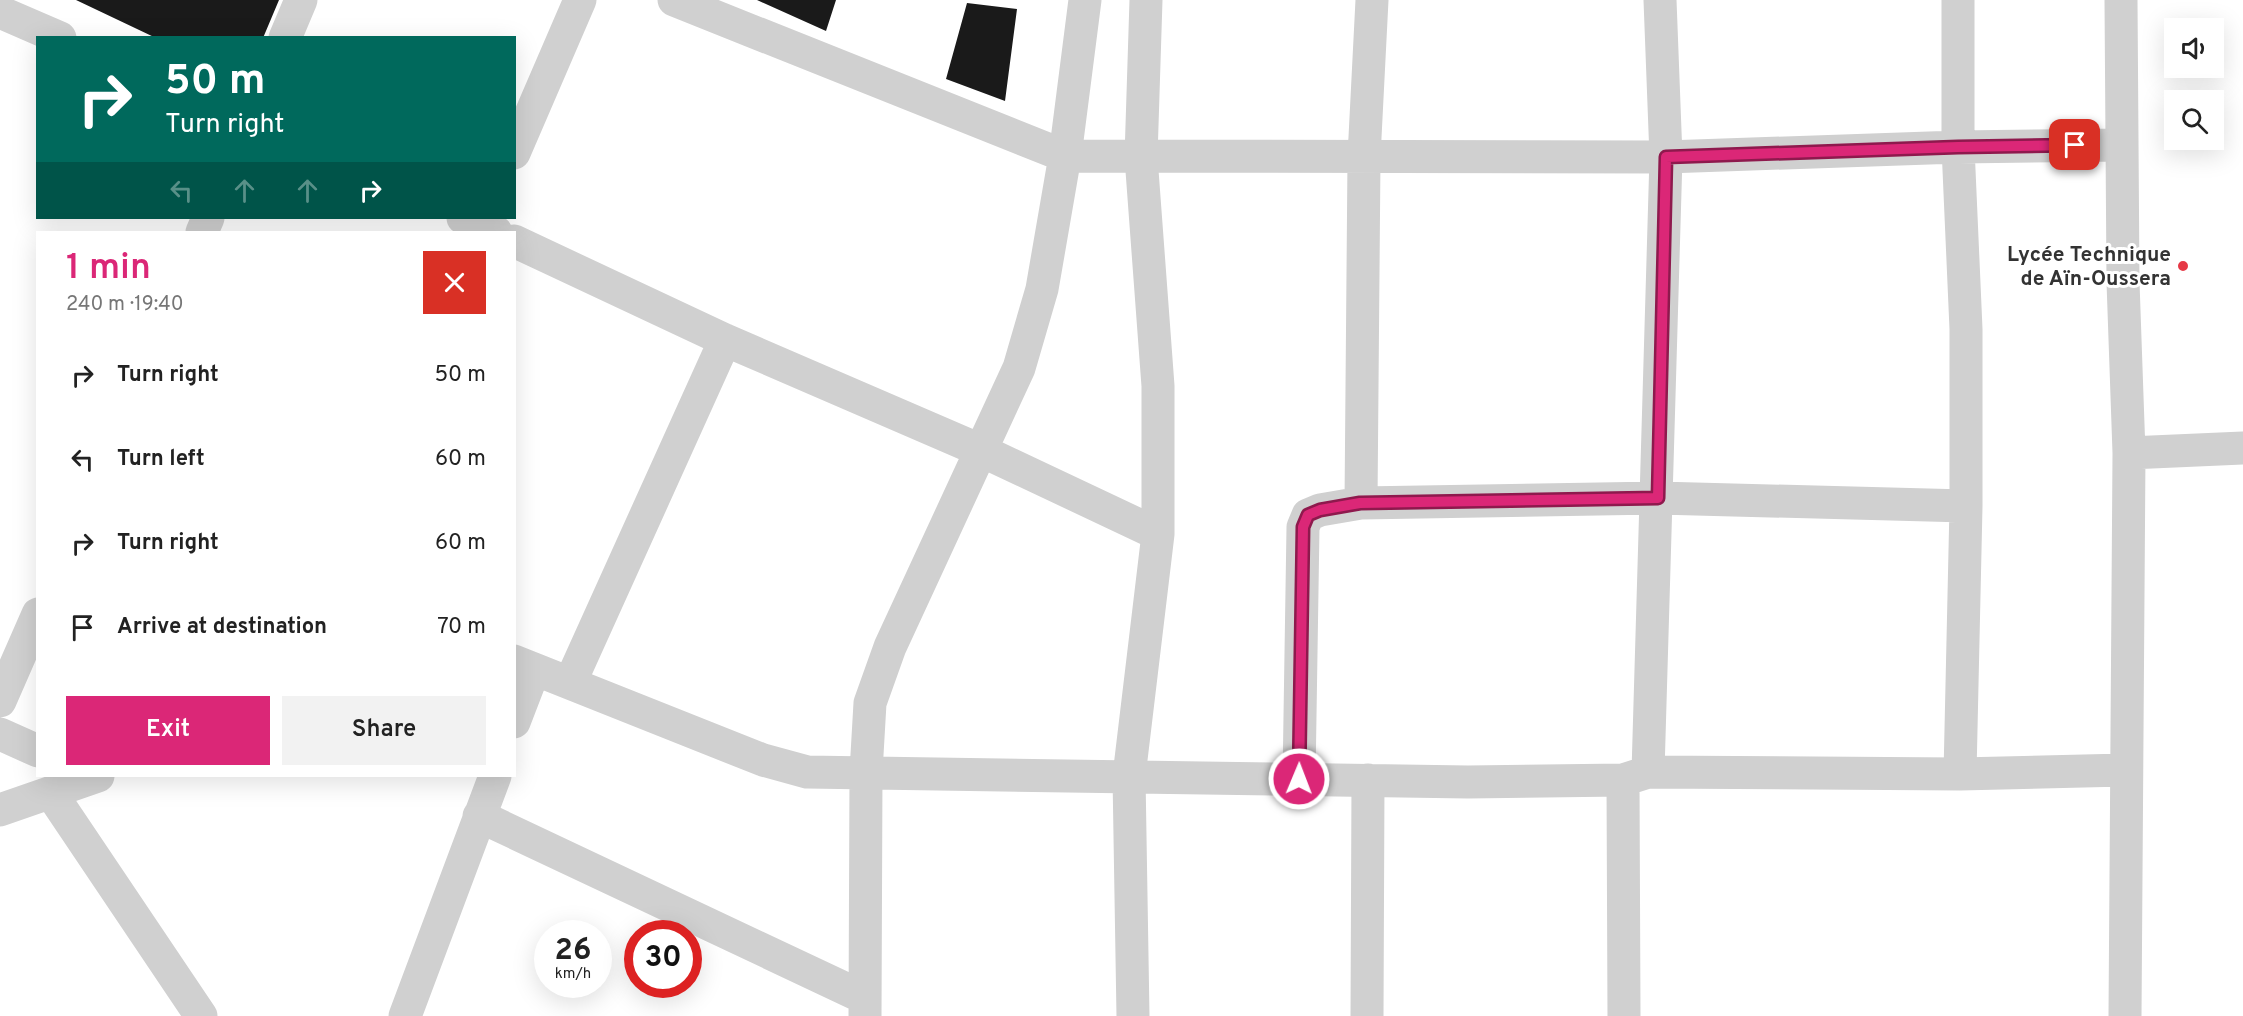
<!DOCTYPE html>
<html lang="en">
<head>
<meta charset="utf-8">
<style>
  :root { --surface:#fff; --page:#f2f2f2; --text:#222; --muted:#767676; --accent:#db2777 }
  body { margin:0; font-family:Overpass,sans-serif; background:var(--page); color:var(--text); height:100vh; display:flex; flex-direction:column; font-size:22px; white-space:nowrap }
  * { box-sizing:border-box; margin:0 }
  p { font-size:20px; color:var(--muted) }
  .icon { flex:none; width:33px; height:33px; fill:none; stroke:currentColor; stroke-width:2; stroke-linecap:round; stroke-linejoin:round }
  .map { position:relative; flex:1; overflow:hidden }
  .drawer { position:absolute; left:36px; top:231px; width:480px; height:546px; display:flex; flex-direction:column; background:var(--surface); border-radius:0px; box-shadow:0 6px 24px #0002 }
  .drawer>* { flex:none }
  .top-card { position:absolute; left:36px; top:36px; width:480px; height:183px; border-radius:0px; box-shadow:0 6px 24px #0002; background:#00695c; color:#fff; overflow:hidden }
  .fabs { position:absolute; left:2164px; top:18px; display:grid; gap:12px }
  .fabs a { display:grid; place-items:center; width:60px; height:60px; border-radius:0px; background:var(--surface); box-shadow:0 6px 24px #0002; font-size:30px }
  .speed { position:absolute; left:534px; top:920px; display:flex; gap:12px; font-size:30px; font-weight:700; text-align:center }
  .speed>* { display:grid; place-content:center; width:78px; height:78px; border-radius:50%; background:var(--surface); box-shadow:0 6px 24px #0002; line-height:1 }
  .speed small { font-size:15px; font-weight:400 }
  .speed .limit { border:9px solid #d22; background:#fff; color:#111 }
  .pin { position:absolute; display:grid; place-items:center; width:51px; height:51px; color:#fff; margin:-26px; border-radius:12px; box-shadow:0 3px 9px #0006 }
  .me { position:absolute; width:66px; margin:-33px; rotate:1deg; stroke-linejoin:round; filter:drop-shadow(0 0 4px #0008) }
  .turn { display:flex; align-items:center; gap:21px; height:126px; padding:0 30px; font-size:27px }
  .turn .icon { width:78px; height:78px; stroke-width:2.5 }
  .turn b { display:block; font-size:42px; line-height:51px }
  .lanes { display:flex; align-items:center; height:57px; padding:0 30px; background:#0003; justify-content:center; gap:30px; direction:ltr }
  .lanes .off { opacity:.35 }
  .round { display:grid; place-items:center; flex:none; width:63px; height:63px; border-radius:0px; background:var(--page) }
  .overview { display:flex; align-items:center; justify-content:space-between; height:102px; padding:0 30px }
  h1 { font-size:36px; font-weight:600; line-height:45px; color:var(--accent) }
  .button { display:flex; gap:12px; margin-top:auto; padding:12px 30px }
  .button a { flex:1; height:69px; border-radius:0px; background:var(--accent); color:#fff; font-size:24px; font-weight:600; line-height:69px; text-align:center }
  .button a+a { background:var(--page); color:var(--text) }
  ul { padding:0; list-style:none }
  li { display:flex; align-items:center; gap:18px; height:84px; padding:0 30px }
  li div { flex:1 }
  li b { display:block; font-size:22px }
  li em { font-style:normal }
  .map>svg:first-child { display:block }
  .building { fill:#1a1a1a }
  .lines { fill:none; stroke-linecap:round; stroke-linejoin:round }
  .minor { stroke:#d0d0d0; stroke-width:33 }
  .route-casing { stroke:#8e194d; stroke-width:15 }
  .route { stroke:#db2777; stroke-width:10 }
  .poi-dot { fill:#e63946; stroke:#fff; stroke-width:2 }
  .labels { text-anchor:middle; stroke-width:6; stroke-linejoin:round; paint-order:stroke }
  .poi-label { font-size:21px; font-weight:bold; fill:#333; stroke:#fff; text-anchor:end }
</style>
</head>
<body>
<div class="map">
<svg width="2243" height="1016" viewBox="0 0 2243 1016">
  <rect width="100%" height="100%" fill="#fff"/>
  <path class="building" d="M76 0H279L263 38H156Z
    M757 0H836L826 31Z
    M967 3 1017 9 1005 101 946 79Z"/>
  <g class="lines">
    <path class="minor" d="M674 0 1065 156 1666 157 1958 147 2121 145
      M1958 0V147L1966 329V506L1960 774
      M2121 0 2123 282 2129 453 2125 1016
      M0 12 60 38
      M285 38 301 0
      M514 153 580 0
      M463 218 496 232
      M202 232 208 218
      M514 241 725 340 982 451 1158 534
      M2129 453 2243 448
      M1361 503 1364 157 1372 0
      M514 661 763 760 807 772 1468 782 1623 780 1648 772 1960 774 2125 770
      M570 683 725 340
      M0 701 38 614
      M514 722 534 670
      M0 734 38 751
      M1648 772 1666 157 1660 0
      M1299 779 1303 527 1308 515 1320 510 1361 503 1658 498 1966 506
      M1623 780 1624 1016
      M51 793 201 1016
      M0 810 98 776
      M479 816 865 998
      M405 1016 495 776
      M865 1016 866 772 870 703 890 647 1019 368 1042 289 1065 156 1085 0
      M1133 1016 1129 776 1158 534V386L1141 157 1146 0
      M1367 1016 1368 780"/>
  </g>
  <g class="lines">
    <defs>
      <path id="route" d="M1299 779 1303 527 1308 515 1320 510 1360 503 1658 498 1666 157 1958 147 2075 145"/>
    </defs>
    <use href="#route" class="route-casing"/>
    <use href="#route" class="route"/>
  </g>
  <circle class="poi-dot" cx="2183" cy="266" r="6"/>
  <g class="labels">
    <g class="poi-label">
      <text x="2171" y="261">Lycée Technique<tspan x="2171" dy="24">de Aïn-Oussera</tspan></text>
    </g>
  </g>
</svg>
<div class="fabs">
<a><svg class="icon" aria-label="sound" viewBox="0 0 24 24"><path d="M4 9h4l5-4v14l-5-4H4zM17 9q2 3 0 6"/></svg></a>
<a><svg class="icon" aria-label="search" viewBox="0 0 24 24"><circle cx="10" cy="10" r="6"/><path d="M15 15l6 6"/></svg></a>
</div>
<div class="speed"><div>26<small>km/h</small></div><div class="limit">30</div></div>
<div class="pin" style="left:2075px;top:145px;background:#d93025"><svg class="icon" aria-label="arrive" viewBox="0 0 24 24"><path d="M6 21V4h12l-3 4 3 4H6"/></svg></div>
<svg class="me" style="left:1299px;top:779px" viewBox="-20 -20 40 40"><circle r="17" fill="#db2777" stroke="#fff" stroke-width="3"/><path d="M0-11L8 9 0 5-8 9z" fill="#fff"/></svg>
<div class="top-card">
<div class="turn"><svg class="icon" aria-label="right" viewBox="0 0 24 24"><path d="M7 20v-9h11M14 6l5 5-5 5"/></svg><div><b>50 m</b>Turn right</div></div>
<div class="lanes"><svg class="icon off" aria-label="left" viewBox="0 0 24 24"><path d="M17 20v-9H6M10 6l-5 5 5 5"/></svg><svg class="icon off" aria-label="ahead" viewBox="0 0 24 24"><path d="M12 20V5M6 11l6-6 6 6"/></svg><svg class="icon off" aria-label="ahead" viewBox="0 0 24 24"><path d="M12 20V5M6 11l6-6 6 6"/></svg><svg class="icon" aria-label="right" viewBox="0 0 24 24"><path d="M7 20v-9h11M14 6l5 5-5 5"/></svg></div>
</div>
<section class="drawer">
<div class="overview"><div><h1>1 min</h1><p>240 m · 19:40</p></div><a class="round" style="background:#d93025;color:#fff"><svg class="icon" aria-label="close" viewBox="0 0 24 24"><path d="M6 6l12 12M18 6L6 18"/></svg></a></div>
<ul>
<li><svg class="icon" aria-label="right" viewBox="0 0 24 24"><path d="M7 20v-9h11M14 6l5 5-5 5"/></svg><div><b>Turn right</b></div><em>50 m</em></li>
<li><svg class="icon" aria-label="left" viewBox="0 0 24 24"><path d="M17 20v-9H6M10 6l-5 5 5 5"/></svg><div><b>Turn left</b></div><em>60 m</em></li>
<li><svg class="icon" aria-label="right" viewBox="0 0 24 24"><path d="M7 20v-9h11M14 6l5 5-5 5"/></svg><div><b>Turn right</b></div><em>60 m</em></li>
<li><svg class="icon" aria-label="arrive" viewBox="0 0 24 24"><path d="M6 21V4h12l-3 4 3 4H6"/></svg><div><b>Arrive at destination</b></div><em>70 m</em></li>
</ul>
<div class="button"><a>Exit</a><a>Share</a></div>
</section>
</div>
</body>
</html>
